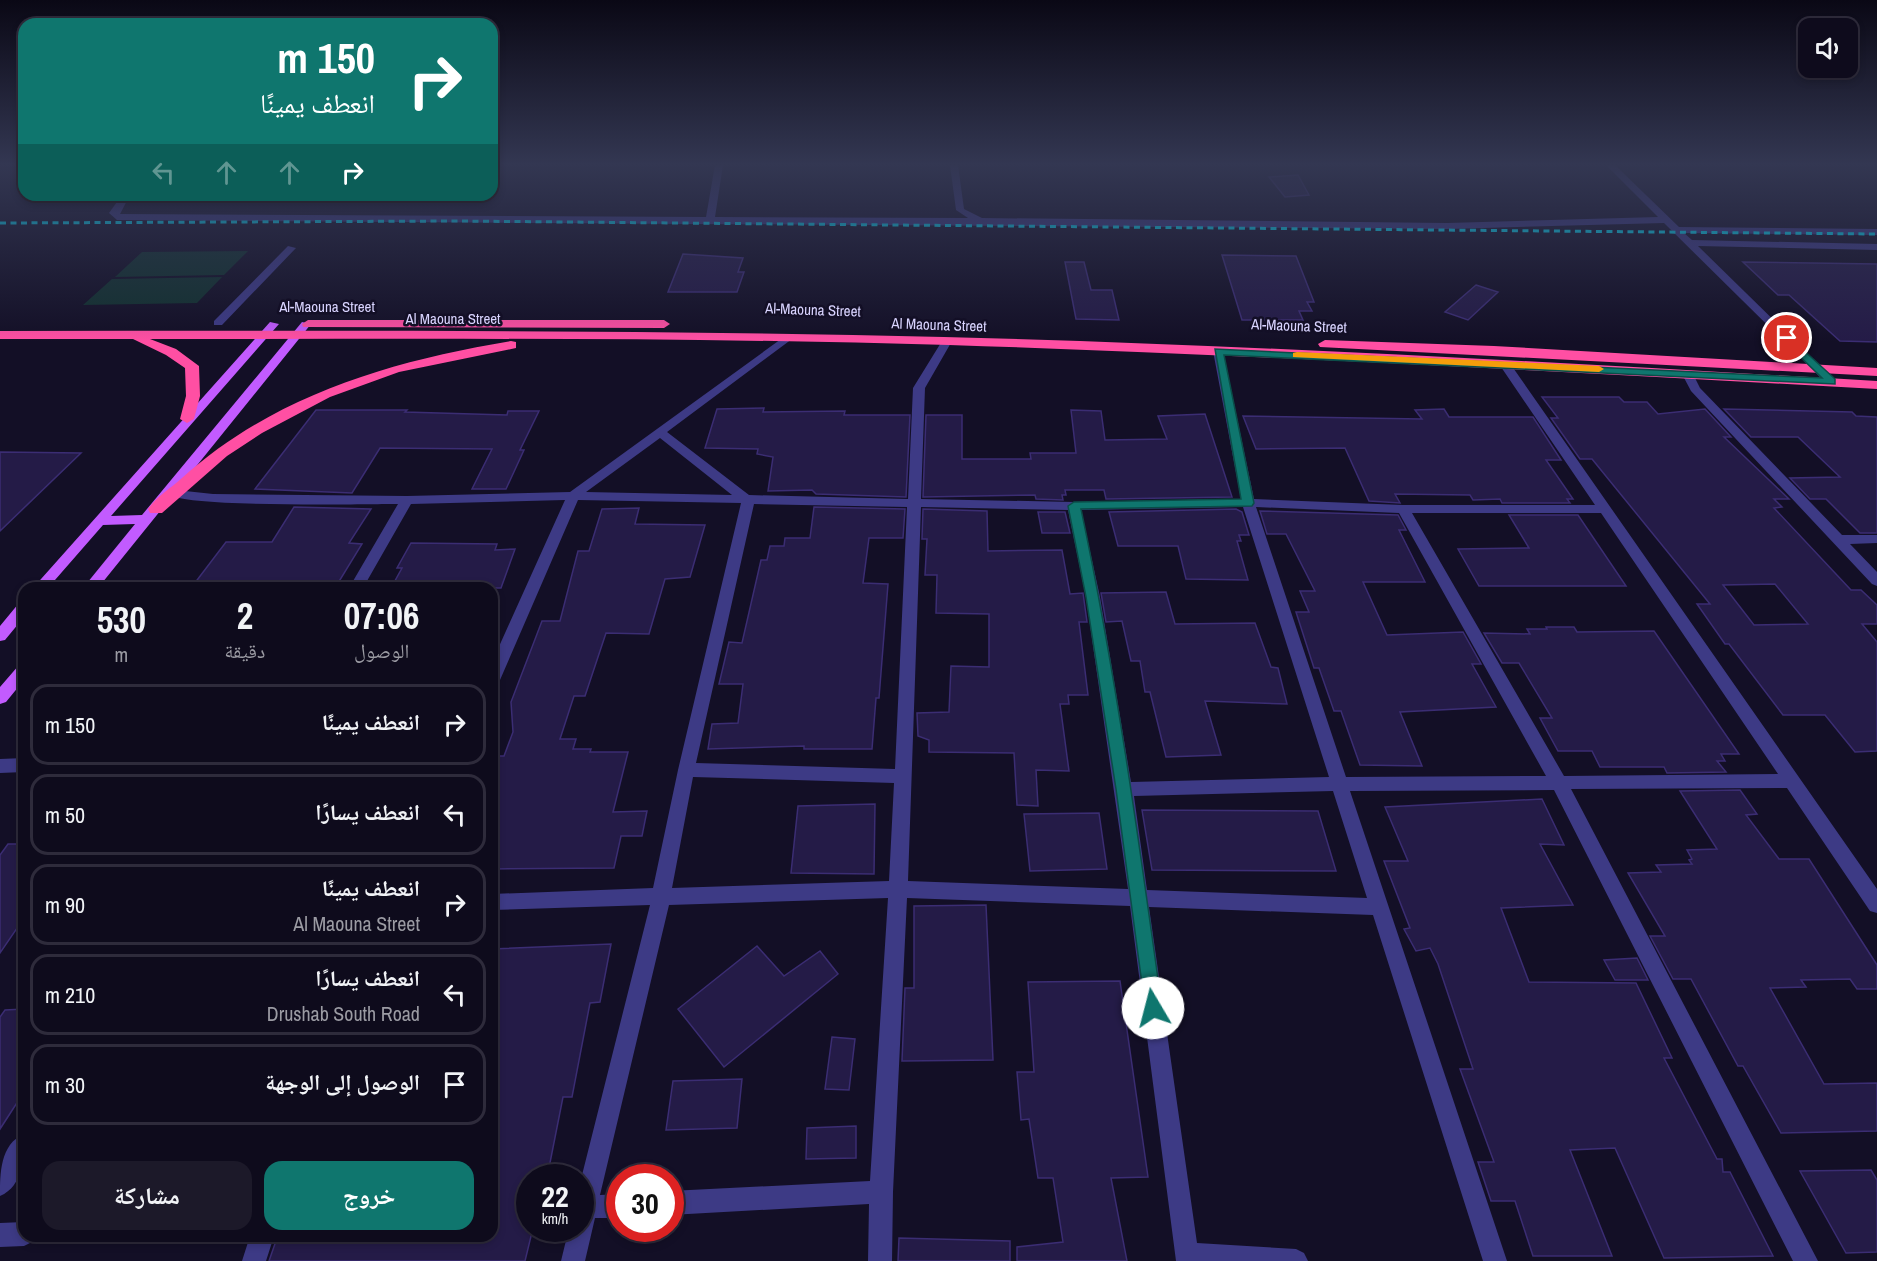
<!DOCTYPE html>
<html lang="ar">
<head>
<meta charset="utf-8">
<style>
  :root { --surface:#0e0b1c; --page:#1c1929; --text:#f1f3f6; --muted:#9b9ba3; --line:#2e2b3b; --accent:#0f766e }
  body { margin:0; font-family:"Archivo Narrow","Noto Naskh Arabic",sans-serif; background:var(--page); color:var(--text); direction:rtl; height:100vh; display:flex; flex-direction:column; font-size:22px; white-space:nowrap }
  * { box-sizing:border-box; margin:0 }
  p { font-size:20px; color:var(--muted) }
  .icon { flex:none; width:33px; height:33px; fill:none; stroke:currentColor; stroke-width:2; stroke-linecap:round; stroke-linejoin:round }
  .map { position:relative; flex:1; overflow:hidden; direction:ltr }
  .side { position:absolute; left:18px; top:582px; width:480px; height:660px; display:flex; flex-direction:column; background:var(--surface); border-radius:18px; box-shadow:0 3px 9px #0003,0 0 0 2px var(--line); direction:rtl }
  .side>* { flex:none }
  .hud { position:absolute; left:18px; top:18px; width:480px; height:183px; border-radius:18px; box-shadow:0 3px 9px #0003,0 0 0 2px var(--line); direction:rtl; background:#0f766e; color:#fff; overflow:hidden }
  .fabs { position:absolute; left:1798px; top:18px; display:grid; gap:12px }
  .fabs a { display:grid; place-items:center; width:60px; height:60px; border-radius:12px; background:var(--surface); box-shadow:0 3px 9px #0003,0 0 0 2px var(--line); font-size:30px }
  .speed { position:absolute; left:516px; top:1164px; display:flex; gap:12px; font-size:30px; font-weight:700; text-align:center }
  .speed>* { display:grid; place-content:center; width:78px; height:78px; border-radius:50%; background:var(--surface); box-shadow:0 3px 9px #0003,0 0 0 2px var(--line); line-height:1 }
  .speed small { font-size:15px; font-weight:400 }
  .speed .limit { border:9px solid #d22; background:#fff; color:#111 }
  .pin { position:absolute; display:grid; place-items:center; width:51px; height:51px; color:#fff; margin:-26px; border:3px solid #fff; border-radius:50%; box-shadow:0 2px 6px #0007 }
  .me { position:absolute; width:66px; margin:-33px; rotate:352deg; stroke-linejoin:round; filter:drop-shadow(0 0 4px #0008) }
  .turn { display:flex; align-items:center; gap:21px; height:126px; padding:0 24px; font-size:27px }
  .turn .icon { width:78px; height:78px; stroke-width:2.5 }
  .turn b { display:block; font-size:42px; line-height:51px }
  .lanes { display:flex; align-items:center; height:57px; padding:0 24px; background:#0003; justify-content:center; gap:30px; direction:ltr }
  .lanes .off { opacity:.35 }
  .eta { display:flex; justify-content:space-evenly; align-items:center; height:102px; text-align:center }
  .eta b { font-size:36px; font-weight:800; line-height:42px }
  .cta { display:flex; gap:12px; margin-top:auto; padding:12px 24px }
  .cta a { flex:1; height:69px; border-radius:18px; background:var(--accent); color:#fff; font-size:24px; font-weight:800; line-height:69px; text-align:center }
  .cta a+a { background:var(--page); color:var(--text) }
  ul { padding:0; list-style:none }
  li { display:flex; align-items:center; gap:18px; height:81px; margin:0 12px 9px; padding:0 12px; border:3px solid var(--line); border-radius:18px }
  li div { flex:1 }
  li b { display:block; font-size:22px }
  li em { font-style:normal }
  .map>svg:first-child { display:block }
  .green { fill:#12302f }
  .building { fill:#241b47; stroke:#3b2d73; stroke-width:1.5; fill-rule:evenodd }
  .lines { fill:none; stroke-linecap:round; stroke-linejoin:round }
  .minor { fill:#3d3a85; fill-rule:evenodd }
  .major { fill:#c25bff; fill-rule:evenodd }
  .highway { fill:#ff4fa3; fill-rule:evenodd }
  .rail { stroke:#00e5ff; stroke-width:3; stroke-dasharray:6 4.5; stroke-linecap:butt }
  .route { fill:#0f766e; stroke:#0a4d48; stroke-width:1.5 }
  .slow { fill:#f59e0b }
  .labels { text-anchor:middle; stroke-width:5; stroke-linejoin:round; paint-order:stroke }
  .far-street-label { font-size:15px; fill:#d9d4ff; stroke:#130f26 }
</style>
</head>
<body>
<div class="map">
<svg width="1877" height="1261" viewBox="0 0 1877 1261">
  <rect width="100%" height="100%" fill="#130f26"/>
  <path class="green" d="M248 251 224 275 115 277 142 252Z
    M222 277 197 303 83 305 112 279Z"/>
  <path class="building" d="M1298 175 1309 195 1285 197 1269 177Z
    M683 254 743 258 738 272H744L737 292H668Z
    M1222 255 1296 256 1314 302H1307L1312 311H1299L1303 320H1242Z
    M1065 262H1084L1091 290H1112L1119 320 1076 319Z
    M1743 262 1877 264V342L1840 341 1789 295H1778Z
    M1476 285 1498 292 1468 320 1445 312Z
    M1542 397H1619L1624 402H1647L1658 414 1705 409 1731 437H1724L1789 499H1774L1782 507 1774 508 1851 590H1861L1877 605V624H1862L1877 642V751L1855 752 1825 715H1783L1729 644H1725L1697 604H1710L1592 459H1580L1551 418H1558ZM1775 584 1808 624 1754 625 1723 585Z
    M764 408 763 412 845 411 844 415H910L906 497 816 494 812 490 768 491 773 457 757 454 758 449 705 448 717 409Z
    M1444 409 1449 417H1533L1561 460H1546L1573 499H1567L1570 503H1502L1500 499 1473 500 1470 495 1395 494 1400 503 1369 501 1345 448 1256 449 1243 416 1422 419 1415 410Z
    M1724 409 1852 412 1856 416 1877 417V533H1860L1826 499H1810L1790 478 1840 477 1798 437H1751Z
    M316 410H407L405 412 507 415 508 411H539L520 450H524L506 489H472L492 449 380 448 352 493 255 489Z
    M1071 410 1101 411 1105 440 1167 439 1158 416 1205 414 1232 497 1106 499 1104 490H1065L1066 495H1062L1063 500 1036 499 1035 495 923 497 926 415H962V459H1031L1030 453H1076Z
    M0 452 81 453 0 531Z
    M294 507 371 509 349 543 362 544 335 588H191L226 542H272Z
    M814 507 905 509 903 538H869L863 583 888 584 879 698H876L872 749H804V746L708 749 712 724 738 723 743 684H719L729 642 742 643 761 560H767L770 546H784L785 538H810Z
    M639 508 635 524 705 525 690 577 665 579 649 634 606 633 585 696H574L560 739H576L573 749H591L590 752H628L613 812 647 811 642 836H621L614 868 492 869V756H504L513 732 511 702 542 621H560L578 551H589L602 509Z
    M923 509 987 511 988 551 1062 550 1070 594 1083 593 1087 622H1079L1088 695H1068L1069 704H1060L1069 771 1036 770 1038 806 1017 805 1014 753 929 752V740L918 736 917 713 949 712 951 666 989 667V614L936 613 937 575H925L927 539H922Z
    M1236 509 1242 512 1249 535H1239L1241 541H1237L1248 580 1186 579 1178 546H1118L1109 512Z
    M1260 511 1398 515 1406 530H1399L1425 582H1363L1387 635 1463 632 1481 664H1472L1496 707 1400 712 1422 766 1360 765 1341 711H1334L1319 668H1314L1296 612H1309L1300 591H1315L1286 534H1267Z
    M1038 512H1065L1070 533H1042Z
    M1509 515H1578L1626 586H1479L1458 549 1529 548Z
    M411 543 497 544 495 550 515 549 501 588H391L402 568H397Z
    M1166 592 1175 624 1255 623 1271 667 1278 668 1287 704 1205 701 1221 755 1166 757 1150 692H1145L1140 661H1131L1122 621 1106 622 1101 593Z
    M1546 627H1574L1577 632 1654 631 1739 754H1721L1725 761H1717L1726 772 1667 773 1664 767H1600L1592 751H1558L1540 718H1552L1519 663H1502L1484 633 1530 634 1527 629H1547Z
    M1740 790 1757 814 1746 815 1779 859H1809L1877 965V989H1857L1850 979 1801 980 1806 987 1770 988 1824 1084 1877 1083V1131L1781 1133 1743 1066H1738L1691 979H1673L1650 936H1665L1628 873 1661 872 1656 865 1692 864 1689 860 1692 859 1687 850 1717 849 1680 791Z
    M1542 799 1564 845 1540 844 1573 905 1501 908 1529 982 1636 983 1672 1058H1664L1717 1159H1722L1723 1172H1730L1773 1256 1664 1258 1615 1148 1570 1150 1612 1256H1533L1515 1201H1491L1478 1162H1494L1460 1069H1473L1438 964 1430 948 1416 951 1404 929 1410 928 1384 861H1408L1385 807Z
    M875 804 874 874 791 873 798 806Z
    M1142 810 1318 811 1336 871 1152 870Z
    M1099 813 1107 869 1030 871 1024 814Z
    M8 844H24V918L0 953V855Z
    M986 905 993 1060 902 1061 905 988H914V906Z
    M611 944 600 1002 590 1003 572 1097H563L547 1178H530V1228H533L525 1261H269L277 1238 492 1236V949Z
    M757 946 784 976 820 951 838 974 724 1067 678 1009Z
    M1637 958 1648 980H1615L1604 960Z
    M1120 981 1148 1177 1111 1178 1127 1261H1017V1247L1063 1242 1053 1178H1038L1029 1119 1021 1120 1017 1072H1034L1028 982Z
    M24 1009V1092L0 1129V1017L5 1010Z
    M832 1037 855 1039 849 1090 825 1089Z
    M742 1079 737 1128 666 1130 673 1081Z
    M856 1126V1158L806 1159 807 1128Z
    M1871 1170 1877 1180V1252L1846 1253 1800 1171Z
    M899 1238 1010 1241V1261H898Z"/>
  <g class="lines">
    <path class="minor" d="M715 165H723L715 217 968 218 956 210 950 165H958L964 209 982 218 1447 223 1658 217 1606 165H1615L1679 227 1877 229V235L1684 233 1692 240 1877 244V250L1698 246 1835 380 1837 382 1831 385 1827 384 1664 223 1447 229 117 220 109 213 122 195H130L120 214 706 217Z
      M288 246 296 248 222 325H214V321Z
      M788 334 793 337 792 339 667 432 749 495 908 499 913 388 942 341 947 338 952 341 925 388 921 499 1074 502 1241 499 1213 351 1218 348 1223 351 1254 499 1403 505H1595L1499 364 1501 362H1509L1877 889V913L1870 911 1787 788 1571 789 1818 1261H1793L1554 790 1350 791 1507 1261H1483L1373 915 1149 907 1197 1243 1296 1249 1304 1253 1308 1261H1176L1130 906 907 898 893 1192 892 1261H868L869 1204 670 1215V1191L870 1181 888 898 669 905 600 1195 620 1194V1218H595L585 1261H561L569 1228H580V1183L650 905 492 910V894L653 888 678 770 741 503 578 500 500 680 498 684 492 686V662L565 500 411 504 363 588H349L398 504C367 504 183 508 169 494L176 490 213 494 407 496 570 492ZM660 438 732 495 586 492ZM754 504 907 507 895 769 696 763ZM921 507 1068 510 1086 597 1128 889 908 881ZM1243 507 1329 777 1131 782 1100 597 1081 510ZM1256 507 1399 513 1546 776 1346 777ZM1412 513H1601L1778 774 1564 776ZM693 777 894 783 889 881 672 888ZM1333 791 1367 898 1147 890 1134 796Z
      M1688 371 1692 372 1700 388 1842 535H1877V543L1850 544 1877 572V586L1872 584 1691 391 1682 374Z
      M24 758V772L0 773V759Z
      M24 1134C24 1156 24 1186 0 1196 0 1174 0 1144 24 1134Z
      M24 1222V1236H35L32 1242 24 1246 0 1247V1223Z
      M250 1236H274L266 1261H242Z"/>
    <path class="major" d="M270 322 279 324 111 516 142 515 302 322 311 324 98 588H83L135 524 103 525 48 588H33Z
      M24 602V617L5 640 0 641V626L19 603Z
      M24 663V680L6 702 0 704V687L19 665Z"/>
    <path class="highway" d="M308 320H664L670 324 664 328 303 327 302 324Z
      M0 331C315 331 629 329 944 337 1255 345 1566 363 1877 381V389C1568 372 1258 355 949 345 683 337 416 339 150 339L176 349 199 366 200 396 194 419 187 423 180 419 186 396 185 368 166 355 133 339H0Z
      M1325 340 1494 346 1877 368V376L1320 347 1318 344Z
      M511 341 516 342V348L399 372 330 397 262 433 227 456 162 513H150L148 509C156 497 171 488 182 478 274 395 391 361 511 341Z"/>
    <path class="rail" d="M0 223 458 221 1877 234"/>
  </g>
  <linearGradient id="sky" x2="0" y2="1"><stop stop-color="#0a0815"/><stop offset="0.48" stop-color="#333752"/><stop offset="1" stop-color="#333752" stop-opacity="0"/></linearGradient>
  <rect width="1877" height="342" fill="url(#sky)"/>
  <path class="route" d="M1787 335 1835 379V384L1224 355 1254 503 1252 506 1081 509C1116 674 1139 841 1162 1008L1160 1014 1153 1017 1146 1014 1116 789 1086 597 1068 506 1074 502 1241 499 1215 349 1822 378 1783 340 1782 338Z"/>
  <path class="slow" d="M1297 352 1599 366 1604 369 1599 372 1293 357V353Z"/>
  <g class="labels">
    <g class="far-street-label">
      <text x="327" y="312">Al-Maouna Street</text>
      <text transform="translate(813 310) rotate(2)" y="5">Al-Maouna Street</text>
      <text x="453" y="324">Al Maouna Street</text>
      <text transform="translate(939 325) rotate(2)" y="5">Al Maouna Street</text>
      <text transform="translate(1299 326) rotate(2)" y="5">Al-Maouna Street</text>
    </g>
  </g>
</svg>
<div class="fabs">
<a><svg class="icon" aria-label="sound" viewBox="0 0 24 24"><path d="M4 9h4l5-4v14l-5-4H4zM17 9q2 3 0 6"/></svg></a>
</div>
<div class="speed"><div>22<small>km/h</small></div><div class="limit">30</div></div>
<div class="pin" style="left:1787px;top:338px;background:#d93025"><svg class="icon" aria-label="arrive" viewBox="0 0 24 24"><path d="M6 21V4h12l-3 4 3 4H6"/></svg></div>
<svg class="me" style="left:1153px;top:1008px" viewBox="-20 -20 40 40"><circle r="19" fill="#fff"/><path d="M0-13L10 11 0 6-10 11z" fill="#0f766e"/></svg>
<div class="hud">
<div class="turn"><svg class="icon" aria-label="right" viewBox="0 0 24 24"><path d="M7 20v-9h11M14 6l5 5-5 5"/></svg><div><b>150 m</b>انعطف يمينًا</div></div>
<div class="lanes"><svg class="icon off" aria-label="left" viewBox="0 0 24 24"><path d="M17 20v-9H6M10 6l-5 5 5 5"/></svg><svg class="icon off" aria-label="ahead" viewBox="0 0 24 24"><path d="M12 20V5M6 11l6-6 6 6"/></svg><svg class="icon off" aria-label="ahead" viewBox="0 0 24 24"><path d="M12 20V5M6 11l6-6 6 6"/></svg><svg class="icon" aria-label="right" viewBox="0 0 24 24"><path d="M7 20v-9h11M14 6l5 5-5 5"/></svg></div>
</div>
<section class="side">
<div class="eta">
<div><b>07:06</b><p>الوصول</p></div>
<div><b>2</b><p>دقيقة</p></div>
<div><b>530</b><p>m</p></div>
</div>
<ul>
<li><svg class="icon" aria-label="right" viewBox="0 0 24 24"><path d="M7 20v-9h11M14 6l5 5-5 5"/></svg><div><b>انعطف يمينًا</b></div><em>150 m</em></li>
<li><svg class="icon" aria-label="left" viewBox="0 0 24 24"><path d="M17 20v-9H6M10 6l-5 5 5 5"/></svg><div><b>انعطف يسارًا</b></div><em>50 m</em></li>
<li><svg class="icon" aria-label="right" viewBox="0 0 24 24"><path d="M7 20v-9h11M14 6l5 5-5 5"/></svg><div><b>انعطف يمينًا</b><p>Al Maouna Street</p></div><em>90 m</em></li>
<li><svg class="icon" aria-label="left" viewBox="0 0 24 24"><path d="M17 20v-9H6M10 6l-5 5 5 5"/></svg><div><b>انعطف يسارًا</b><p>Drushab South Road</p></div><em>210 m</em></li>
<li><svg class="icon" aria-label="arrive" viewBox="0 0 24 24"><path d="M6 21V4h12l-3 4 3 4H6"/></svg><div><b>الوصول إلى الوجهة</b></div><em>30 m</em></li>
</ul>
<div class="cta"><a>خروج</a><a>مشاركة</a></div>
</section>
</div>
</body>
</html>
